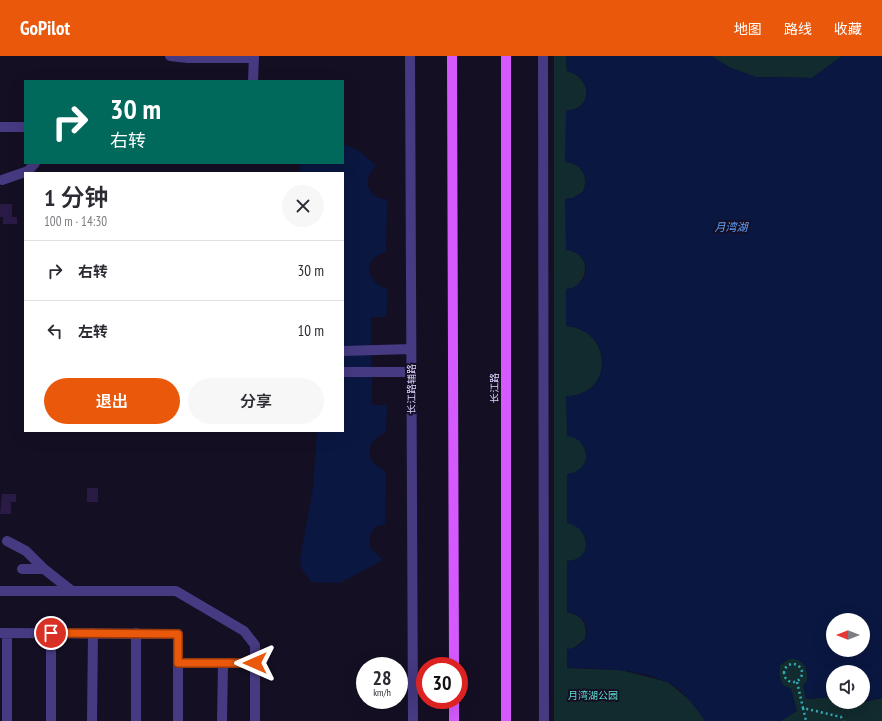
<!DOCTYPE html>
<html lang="zh">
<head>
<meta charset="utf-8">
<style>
  :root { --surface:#fff; --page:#f7f7f7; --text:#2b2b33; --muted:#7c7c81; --line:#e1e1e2; --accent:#ea580c }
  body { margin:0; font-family:"PT Sans Narrow","Noto Sans SC",sans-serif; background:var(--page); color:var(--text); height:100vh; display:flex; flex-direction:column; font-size:15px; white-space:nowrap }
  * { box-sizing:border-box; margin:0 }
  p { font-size:13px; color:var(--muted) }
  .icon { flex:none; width:22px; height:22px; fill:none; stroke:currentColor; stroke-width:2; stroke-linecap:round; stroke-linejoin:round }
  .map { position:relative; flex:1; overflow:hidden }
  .side { position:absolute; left:24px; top:116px; width:320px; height:260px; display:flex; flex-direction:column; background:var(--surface); border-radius:0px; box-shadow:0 4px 16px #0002 }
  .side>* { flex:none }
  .hud { position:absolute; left:24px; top:24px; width:320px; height:84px; border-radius:0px; box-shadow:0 4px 16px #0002; background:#00695c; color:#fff; overflow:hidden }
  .needle { width:26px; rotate:270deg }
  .controls { position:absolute; left:826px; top:557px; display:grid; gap:8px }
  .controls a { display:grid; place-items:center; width:44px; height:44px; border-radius:50%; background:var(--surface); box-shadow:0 4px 16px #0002; font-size:20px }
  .speed { position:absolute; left:356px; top:601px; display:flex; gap:8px; font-size:20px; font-weight:700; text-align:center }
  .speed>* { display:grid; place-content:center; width:52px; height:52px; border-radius:50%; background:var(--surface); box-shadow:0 4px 16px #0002; line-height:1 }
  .speed small { font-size:10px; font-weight:400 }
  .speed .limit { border:6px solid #d22; background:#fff; color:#111 }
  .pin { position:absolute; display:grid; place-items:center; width:34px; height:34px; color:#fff; margin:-17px; border:2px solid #fff; border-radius:50%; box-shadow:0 1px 4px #0007 }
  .me { position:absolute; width:44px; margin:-22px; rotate:270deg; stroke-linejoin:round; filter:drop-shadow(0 0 3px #0008) }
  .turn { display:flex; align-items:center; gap:14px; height:84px; padding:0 20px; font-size:18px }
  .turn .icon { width:52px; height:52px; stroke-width:2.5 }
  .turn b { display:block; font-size:28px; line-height:34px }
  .round { display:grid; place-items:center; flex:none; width:42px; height:42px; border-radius:21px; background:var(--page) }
  .headline { display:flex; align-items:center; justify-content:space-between; height:68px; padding:0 20px }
  h1 { font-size:24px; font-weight:600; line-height:30px }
  .button { display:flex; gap:8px; margin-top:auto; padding:8px 20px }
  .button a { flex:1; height:46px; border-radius:24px; background:var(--accent); color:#fff; font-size:16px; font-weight:600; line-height:46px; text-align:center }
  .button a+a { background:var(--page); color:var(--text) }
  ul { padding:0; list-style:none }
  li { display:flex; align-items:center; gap:12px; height:60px; padding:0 20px; border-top:1px solid var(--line) }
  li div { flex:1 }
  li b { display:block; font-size:15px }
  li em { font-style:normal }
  header { display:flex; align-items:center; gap:24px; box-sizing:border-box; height:56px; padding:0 20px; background:var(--accent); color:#fff }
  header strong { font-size:19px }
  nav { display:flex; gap:22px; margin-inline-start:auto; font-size:14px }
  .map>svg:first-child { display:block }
  .green { fill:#122b2e }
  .water { fill:#0a1741; fill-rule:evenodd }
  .building { fill:#291b45 }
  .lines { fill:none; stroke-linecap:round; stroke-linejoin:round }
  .path { stroke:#30abb4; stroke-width:2.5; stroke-dasharray:2 3; stroke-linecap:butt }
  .minor { stroke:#463a82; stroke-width:10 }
  .major { stroke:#d55afd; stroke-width:10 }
  .route-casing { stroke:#983908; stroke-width:10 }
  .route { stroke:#ea580c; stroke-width:7 }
  .labels { text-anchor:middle; stroke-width:4; stroke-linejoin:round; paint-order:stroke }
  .street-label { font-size:10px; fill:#ddd2fe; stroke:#150f24 }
  .park-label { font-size:10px; fill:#5edecf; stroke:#150f24 }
  .water-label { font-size:11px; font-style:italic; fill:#61a1fd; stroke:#150f24 }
</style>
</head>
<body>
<header>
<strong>GoPilot</strong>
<nav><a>地图</a><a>路线</a><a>收藏</a></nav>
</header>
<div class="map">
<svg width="882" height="665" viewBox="0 0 882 665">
  <rect width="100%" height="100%" fill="#150f24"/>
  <path class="green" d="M554 0H566L567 15C592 21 594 53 566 55L572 106C585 112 588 123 583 136L573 142 566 143 574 195C590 204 588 224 572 233L566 270C613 273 615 340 566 340L574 380C591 392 591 415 568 418L574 468C591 479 591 505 567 505V556C582 559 588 568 585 583L574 592 567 612 621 614 668 626 693 647 705 665H554Z
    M711 0H842L812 22 756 21 731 12Z
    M790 602C813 602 807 627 807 643L830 641H833V646H863L882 642V665H781L797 654 787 632C779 627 778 618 780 609Z"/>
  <path class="water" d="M566 0H711L731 12 756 21 812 22 842 0H882V642L863 645V616H833V641L806 643 803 630 808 623 806 611C798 601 789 600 780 609L779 621 784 630 791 632 797 655 781 665H705C696 652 682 632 667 626 636 612 599 613 567 612V593C594 591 593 559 567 556V505C593 505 592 472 567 467V418C594 415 591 382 567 380L566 340C616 340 613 273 566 270V233C592 231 593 197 566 194L565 143 573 142 583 136C589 121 582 107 565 106L566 55C594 53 592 21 567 15ZM833 564H863V594H833Z
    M343 88 358 94 377 110C366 116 364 136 377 141 380 143 384 143 387 143L386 196C362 202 365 226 388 233L386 261H371L372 349H387L386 377C364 384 364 407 386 415L385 468 375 471 370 480V492L383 504 340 527 311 526 301 512 300 503 313 432 317 375H343V117H299L300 107H343Z"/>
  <path class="building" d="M0 148H12V161H17V168H3V161H0Z
    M87 432H98V446H87Z
    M2 438H16V446H11V458H0Z"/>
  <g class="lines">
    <path class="path" d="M784 617a9 9 0 1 1 18 0a9 9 0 1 1-18 0Z
      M797 626 803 652 841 661 843 665
      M803 652 806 665"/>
    <path class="minor" d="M170 0 188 2H254
      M410 0 413 665
      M543 0 544 665
      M253 25 254 0
      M0 71H25
      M2 124 28 115 35 107
      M343 295 411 293
      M343 316H411
      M7 485 26 495 44 513
      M22 513H44L72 535
      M0 535H176L244 575 255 589V665
      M0 577 178 578V665
      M136 577V665
      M178 607H255
      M7 665V577
      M51 665V577
      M92 665 93 577
      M222 665 223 607"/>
    <path class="major" d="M452 0 454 610
      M454 644V665
      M506 665V0"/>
  </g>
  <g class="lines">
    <defs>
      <path id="route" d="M51 577 178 578V607H255"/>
    </defs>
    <use href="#route" class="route-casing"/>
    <use href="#route" class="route"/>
  </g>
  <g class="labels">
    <g class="street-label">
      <text transform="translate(494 332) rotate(-90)" y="4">长江路</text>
      <text transform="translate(411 333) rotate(-90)" y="4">长江路辅路</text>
    </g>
    <g class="park-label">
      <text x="593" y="643">月湾湖公园</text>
    </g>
    <g class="water-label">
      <text x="731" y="175">月湾湖</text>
    </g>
  </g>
</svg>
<div class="controls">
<a><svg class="needle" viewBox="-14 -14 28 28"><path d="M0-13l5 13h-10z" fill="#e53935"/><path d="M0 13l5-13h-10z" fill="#7c7c81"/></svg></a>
<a><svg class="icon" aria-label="sound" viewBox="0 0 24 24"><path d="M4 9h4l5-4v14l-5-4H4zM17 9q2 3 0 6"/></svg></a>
</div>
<div class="speed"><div>28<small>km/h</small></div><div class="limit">30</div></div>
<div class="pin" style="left:51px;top:577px;background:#d93025"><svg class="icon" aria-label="arrive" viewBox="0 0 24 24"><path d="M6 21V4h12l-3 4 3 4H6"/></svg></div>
<svg class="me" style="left:255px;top:607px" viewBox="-20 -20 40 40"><path d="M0-17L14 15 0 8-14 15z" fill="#ea580c" stroke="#fff" stroke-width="4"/></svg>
<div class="hud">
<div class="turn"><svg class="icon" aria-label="right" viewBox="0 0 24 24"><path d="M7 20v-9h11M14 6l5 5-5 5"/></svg><div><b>30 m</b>右转</div></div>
</div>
<section class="side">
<div class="headline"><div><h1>1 分钟</h1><p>100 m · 14:30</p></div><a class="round"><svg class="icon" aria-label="close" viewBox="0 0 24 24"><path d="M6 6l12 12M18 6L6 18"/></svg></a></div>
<ul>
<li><svg class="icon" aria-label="right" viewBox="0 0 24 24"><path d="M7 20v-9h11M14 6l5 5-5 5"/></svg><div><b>右转</b></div><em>30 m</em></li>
<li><svg class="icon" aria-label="left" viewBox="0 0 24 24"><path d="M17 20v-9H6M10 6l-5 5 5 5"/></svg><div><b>左转</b></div><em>10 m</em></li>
</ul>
<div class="button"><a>退出</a><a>分享</a></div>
</section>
</div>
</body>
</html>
